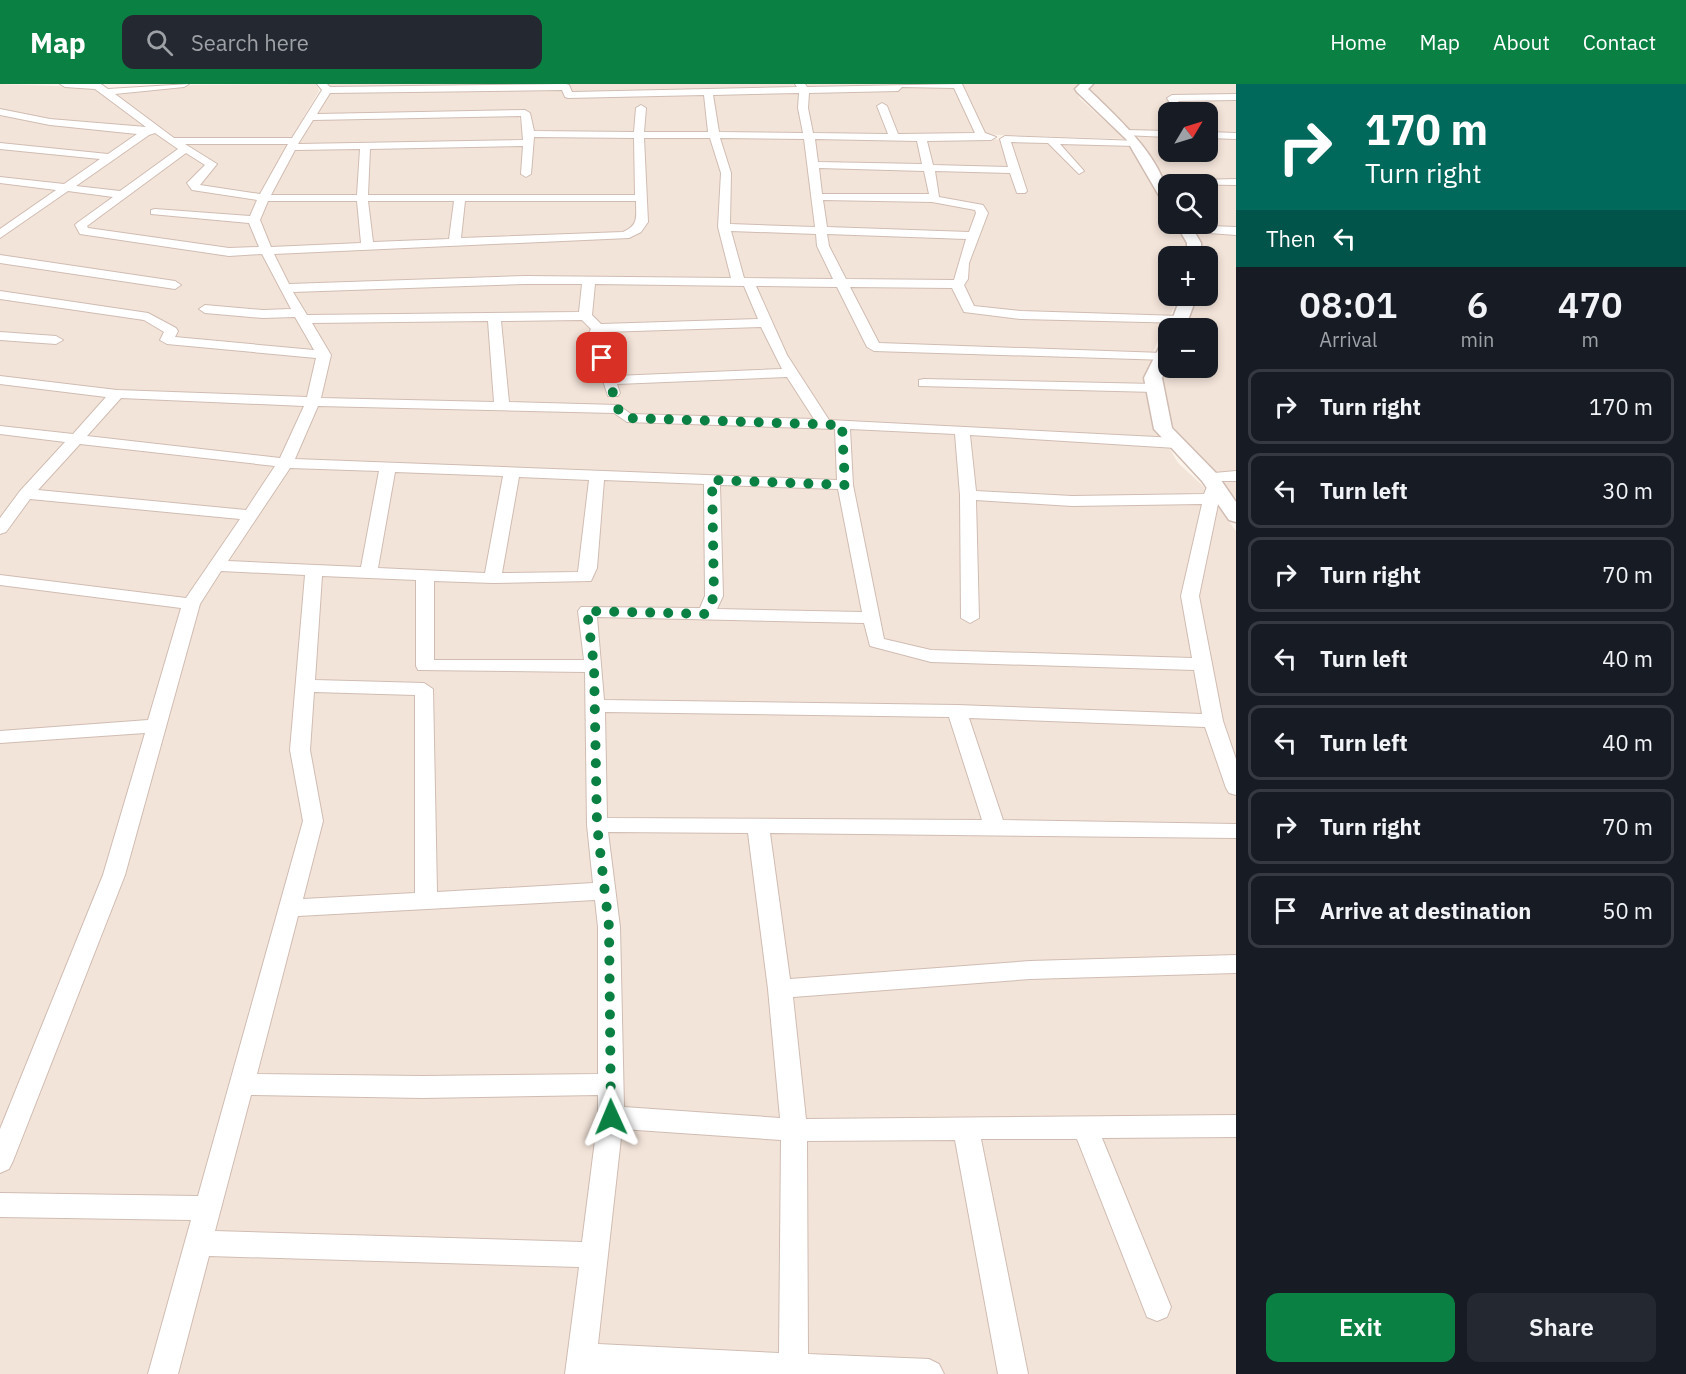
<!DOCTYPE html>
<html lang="en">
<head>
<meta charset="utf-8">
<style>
  :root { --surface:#171b24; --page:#242831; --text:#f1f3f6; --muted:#9ea1a6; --line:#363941; --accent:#0b8043 }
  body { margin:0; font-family:"IBM Plex Sans",sans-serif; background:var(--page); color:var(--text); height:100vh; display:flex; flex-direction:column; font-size:22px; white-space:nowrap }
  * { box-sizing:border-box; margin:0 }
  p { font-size:20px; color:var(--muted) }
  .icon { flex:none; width:33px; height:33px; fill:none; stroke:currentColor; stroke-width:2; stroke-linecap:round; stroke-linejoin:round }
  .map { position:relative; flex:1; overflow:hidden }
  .sheet { display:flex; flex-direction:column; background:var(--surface); width:450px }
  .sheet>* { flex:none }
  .guide { background:#00695c; color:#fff; overflow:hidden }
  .needle { width:39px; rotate:52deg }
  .buttons { position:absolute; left:1158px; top:18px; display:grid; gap:12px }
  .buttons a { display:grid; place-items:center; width:60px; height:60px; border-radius:12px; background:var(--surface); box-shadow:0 3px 9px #0003; font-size:30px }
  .pin { position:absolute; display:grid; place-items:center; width:51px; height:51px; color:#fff; margin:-26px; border-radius:12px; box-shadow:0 3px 9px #0006 }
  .me { position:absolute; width:66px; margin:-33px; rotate:359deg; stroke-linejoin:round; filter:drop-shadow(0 0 4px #0008) }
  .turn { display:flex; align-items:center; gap:21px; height:126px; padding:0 30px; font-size:27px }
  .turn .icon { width:78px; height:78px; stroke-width:2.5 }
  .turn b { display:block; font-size:42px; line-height:51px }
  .then { display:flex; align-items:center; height:57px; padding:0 30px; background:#0003; gap:12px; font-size:22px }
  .eta { display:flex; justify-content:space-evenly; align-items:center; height:102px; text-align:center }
  .eta b { font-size:36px; font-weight:600; line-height:42px }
  .action { display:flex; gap:12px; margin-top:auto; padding:12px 30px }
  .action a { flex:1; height:69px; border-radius:12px; background:var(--accent); color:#fff; font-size:24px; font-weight:600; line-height:69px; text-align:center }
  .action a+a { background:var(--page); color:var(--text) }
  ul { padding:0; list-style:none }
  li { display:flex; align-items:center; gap:18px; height:75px; margin:0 12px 9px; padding:0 18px; border:3px solid var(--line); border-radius:12px }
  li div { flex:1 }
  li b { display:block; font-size:22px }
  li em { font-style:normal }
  header { display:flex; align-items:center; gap:36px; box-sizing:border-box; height:84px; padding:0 30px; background:var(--accent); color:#fff }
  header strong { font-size:28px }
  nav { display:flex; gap:33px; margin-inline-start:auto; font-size:21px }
  .search { width:420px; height:54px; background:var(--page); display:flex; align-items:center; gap:15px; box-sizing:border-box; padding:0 21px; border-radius:12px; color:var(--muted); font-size:22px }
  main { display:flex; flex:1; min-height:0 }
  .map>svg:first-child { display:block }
  .residential { fill:#f3e4d9 }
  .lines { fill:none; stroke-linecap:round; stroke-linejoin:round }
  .minor-casing { stroke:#d0bcb2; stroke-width:2 }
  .tertiary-casing { stroke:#d0bcb2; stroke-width:3 }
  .minor { fill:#fff; fill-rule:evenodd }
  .tertiary { fill:#fff; fill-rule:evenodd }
  .route { stroke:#0b8043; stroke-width:10; stroke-dasharray:0 18 }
</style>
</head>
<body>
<header>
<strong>Map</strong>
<div class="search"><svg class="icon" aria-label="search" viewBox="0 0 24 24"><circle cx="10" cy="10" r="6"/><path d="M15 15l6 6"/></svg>Search here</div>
<nav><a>Home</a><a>Map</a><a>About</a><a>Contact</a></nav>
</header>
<main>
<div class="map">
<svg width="1236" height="1290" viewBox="0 0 1236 1290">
  <rect width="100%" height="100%" fill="#fcf3ea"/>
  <path class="residential" d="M0 0 84 3 118 11 192 1 316 0 319 7 303 34 519 32 523 51 986 55 1131 60 1168 127V140H1176L1187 158 1186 172H1168V212H1179L1152 270 1150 331 1178 379 1202 401 1236 447V1290H0Z
    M326 0H1077L1079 14 1125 55 971 50 535 48 528 29 312 31 331 8Z
    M1095 0H1236V50L1208 49V28H1168V48L1129 46 1087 5Z
    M1138 52H1168V68H1208V54H1236V414L1175 351 1160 294 1168 273V284H1208V244H1182L1194 212H1208V172H1200L1189 140H1208V100H1168V105Z"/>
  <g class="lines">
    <defs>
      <path id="minor" d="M60 0H101L108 5 189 0 184 3 115 10 174 54H292L322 6 317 0H327L330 3 566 0 569 1 572 8 797 3 795 0H805L807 3 962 0 985 49 996 53 991 56 927 57 933 81 1008 83 1000 55 1005 52 1139 57V61L1135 62 1060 60 1084 87 1079 90 1048 59 1011 58 1027 107 1025 109H1017L1010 89 935 87 939 113 983 121 988 129 969 179 968 195 964 201 974 222 1021 227 1180 232 1187 236 1185 239 1021 235 964 228 952 204 850 203 879 259 1163 269 1168 270V276L874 267 867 263 837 203 756 202 787 271 829 336 1176 354 1184 359 1176 364 970 351 976 407 1072 412 1204 410 1209 398 1201 393 1203 390 1236 387V397H1218L1222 401 1199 512 1223 637 1236 675V711L1229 709 1226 704 1205 643 969 634 1003 736 1236 740V754L770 749 790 895 1030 877 1236 871V889L1030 895 793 913 806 1035 1236 1031V1053L1102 1054 1171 1223 1167 1233 1157 1237 1147 1233 1077 1055H981L1028 1290H998L955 1056 807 1057 808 1270 929 1275 939 1280 944 1290H565L579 1183 209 1172 178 1290H148L191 1136 0 1133V1109L198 1112 303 737 290 666 305 491 221 487 200 520 125 791 13 1077 9 1085 0 1089V1045L103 791 145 649 0 659V647L148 636 181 524 0 501V491L186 514 240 435 30 415 6 448 0 450V434L20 407 65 358 0 350V342L73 350 106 313 0 300V292L117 306 307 313 316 274 167 260 160 256 164 248 144 236 0 215V207L148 229 176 244 178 247 175 253 314 266 295 233 263 234 205 229 199 225 205 221 263 226 291 225 262 170 229 172 80 150 75 141 77 139 113 113 68 107 0 154V145L56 106 0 99V93L64 100 100 75 0 65V59L108 70 137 50 50 41 0 31V25L50 35 146 43 95 5 65 3ZM902 3 954 4 975 49 898 50 887 22 882 19 877 22 888 50 813 49 808 24 809 9 898 7ZM562 6 565 13 568 14 704 11 708 48H644L646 24 641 21 636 24 634 48 534 47 530 29 525 26 317 30 330 9ZM799 9 798 24 803 49 719 48 713 11ZM521 32 523 56 298 60 313 36ZM155 49 178 65 120 107 76 102 149 51ZM534 53 634 54 635 111H368L370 65 523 62 521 90 526 93 531 90ZM644 54H710L721 89 718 143 731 194 525 192 289 200 274 170 629 154 641 148 648 138ZM720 54 804 55 815 143 730 140 731 89ZM815 55 917 57 922 80 818 78ZM185 60H288L260 110 200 101 217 80ZM360 65 357 111H271L295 66ZM186 69 205 81 187 99 192 106 257 116 250 132 155 125 151 126V130L249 139 259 163 229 164 88 144 87 142ZM819 84 924 87 929 110H822ZM823 116 932 118 975 126 976 129 969 148 827 143ZM268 117H357L361 159 271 163 260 136ZM368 117H454L449 155 373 158ZM465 117H636C636 133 639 141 623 148L461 154ZM731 147 816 150 817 162 833 195 744 194ZM827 150 966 155 954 196 846 195 829 162ZM525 200H582L579 228 307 231 293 208ZM595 200 744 202 758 235 601 240 592 231ZM582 236 591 245 588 251 608 312H618L620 309 617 300 787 293 814 335 631 330 618 321 509 318 501 237ZM488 237 494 318 321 314 331 271 312 239ZM761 243 782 285 615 292 602 251 603 248ZM121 314 304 322 280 374 87 352ZM318 322 614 329 627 338 835 345 837 396 295 375ZM850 345 955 350 960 411 961 534 970 539 979 534 976 416 1072 422 1202 420 1181 512 1192 574 931 566 884 555 853 401ZM80 360 275 382 246 426 38 406ZM290 384 379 387 361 483 228 477ZM395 388 503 392 485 489 378 484ZM519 393 589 396 578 488 502 489ZM604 396 704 400 705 512 700 524 581 523 578 527 584 576H434V497L493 499 591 497 597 484ZM720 401 838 405 862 528 717 525 723 512ZM322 492 416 496V582L418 586 585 588 587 741 593 799 437 808 433 605 424 599 315 596ZM597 533 864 539 870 562 931 578 1194 586 1202 630 957 621 604 616ZM314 608 415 611V809L303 815 323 737 310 666ZM605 628 949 633 982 736 607 734ZM608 748 748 749 768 905 780 1034 624 1023 620 843ZM595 816 598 843V990L422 992 257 990 298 832ZM251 1011 422 1014 598 1011V1033L582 1158 215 1147ZM622 1045 781 1056 779 1269 598 1260Z
        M1236 10V16L1178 17 1185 28H1175L1167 14 1172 11Z
        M1127 46 1168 47V53L1123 51V47Z
        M1208 48 1236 49V55L1208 54Z
        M1236 95V101L1168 100V103H1159L1153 100 1159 97Z
        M1186 141 1236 143V151L1182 147V143Z
        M0 171 175 197 181 201 175 205 0 179Z
        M0 248 56 252 63 256 56 260 0 256Z
        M924 295 1155 300 1162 304 1155 308 919 302V296Z"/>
      <path id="tertiary" d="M1080 0H1093L1088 5C1116 32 1168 78 1168 119L1161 115 1126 55 1077 8 1075 5Z
        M1176 140H1190L1201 159V172H1187V159Z
        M1181 212H1197L1185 244H1169Z
        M1168 257V279L1162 294 1172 344 1216 389 1236 418V438L1229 436 1202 397 1154 345 1144 294 1160 262Z"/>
    </defs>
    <use href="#minor" class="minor-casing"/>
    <use href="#tertiary" class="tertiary-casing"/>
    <use href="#minor" class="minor"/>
    <use href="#tertiary" class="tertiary"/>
  </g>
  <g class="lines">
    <path class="route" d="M602 274 618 325 627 334 842 341 845 401 712 396 714 512 706 530 587 527 594 582 597 741 609 843 611 1033"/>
  </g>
</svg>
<div class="buttons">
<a><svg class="needle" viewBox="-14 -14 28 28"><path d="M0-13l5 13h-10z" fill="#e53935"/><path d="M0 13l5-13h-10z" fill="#9ea1a6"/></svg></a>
<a><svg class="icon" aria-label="search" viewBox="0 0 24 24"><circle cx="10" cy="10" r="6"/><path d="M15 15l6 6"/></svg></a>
<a>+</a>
<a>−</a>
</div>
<div class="pin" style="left:602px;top:274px;background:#d93025"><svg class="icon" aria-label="arrive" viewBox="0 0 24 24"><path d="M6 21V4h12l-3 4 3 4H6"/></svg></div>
<svg class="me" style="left:611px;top:1033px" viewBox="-20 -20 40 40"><path d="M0-17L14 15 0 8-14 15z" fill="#0b8043" stroke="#fff" stroke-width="4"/></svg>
</div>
<section class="sheet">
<div class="guide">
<div class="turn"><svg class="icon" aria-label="right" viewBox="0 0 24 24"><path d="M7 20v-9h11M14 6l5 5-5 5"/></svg><div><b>170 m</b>Turn right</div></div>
<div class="then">Then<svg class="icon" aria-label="left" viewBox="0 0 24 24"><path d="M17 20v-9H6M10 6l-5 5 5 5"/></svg></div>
</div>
<div class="eta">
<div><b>08:01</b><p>Arrival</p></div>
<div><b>6</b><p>min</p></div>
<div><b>470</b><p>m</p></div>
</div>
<ul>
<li><svg class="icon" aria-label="right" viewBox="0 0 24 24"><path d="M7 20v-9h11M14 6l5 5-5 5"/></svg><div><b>Turn right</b></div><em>170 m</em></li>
<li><svg class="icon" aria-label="left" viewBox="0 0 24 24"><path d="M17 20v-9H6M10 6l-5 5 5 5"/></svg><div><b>Turn left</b></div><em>30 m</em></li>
<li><svg class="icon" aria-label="right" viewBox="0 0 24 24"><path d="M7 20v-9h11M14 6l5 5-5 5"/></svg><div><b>Turn right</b></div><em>70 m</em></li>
<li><svg class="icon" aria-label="left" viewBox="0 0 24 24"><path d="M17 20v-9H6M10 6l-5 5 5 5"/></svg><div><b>Turn left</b></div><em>40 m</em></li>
<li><svg class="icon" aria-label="left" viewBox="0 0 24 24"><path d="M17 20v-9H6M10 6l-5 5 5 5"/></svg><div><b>Turn left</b></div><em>40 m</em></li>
<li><svg class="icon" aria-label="right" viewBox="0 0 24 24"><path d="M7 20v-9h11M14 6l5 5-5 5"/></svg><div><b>Turn right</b></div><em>70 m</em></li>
<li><svg class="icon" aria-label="arrive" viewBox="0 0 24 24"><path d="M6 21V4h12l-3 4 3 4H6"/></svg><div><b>Arrive at destination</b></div><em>50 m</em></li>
</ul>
<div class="action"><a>Exit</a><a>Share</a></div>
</section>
</main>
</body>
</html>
